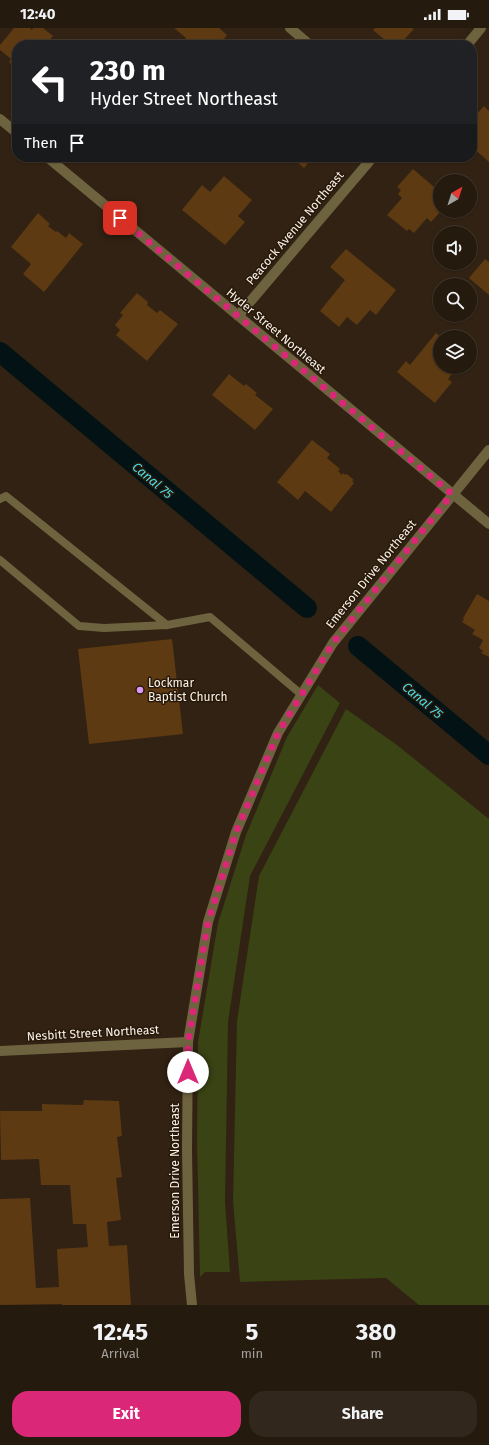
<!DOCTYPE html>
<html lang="en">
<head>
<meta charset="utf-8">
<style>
  :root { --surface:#251a0e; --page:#31271c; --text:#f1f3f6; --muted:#a3a19e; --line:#42382e; --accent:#db2777 }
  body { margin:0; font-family:"Fira Sans",sans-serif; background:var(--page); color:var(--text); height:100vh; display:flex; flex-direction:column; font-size:15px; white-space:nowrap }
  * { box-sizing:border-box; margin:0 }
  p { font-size:13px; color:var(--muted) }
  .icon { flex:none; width:22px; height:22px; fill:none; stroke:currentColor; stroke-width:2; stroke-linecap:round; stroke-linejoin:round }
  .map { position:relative; height:1277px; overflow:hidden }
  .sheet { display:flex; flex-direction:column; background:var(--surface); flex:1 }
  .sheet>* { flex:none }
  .banner { position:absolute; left:12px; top:12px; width:465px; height:122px; border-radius:16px; box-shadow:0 1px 3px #0004,0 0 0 1px var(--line); background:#202124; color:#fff; overflow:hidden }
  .needle { width:26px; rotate:39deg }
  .buttons { position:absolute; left:433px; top:146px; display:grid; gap:8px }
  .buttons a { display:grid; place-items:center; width:44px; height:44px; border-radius:50%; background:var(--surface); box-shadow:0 1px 3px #0004,0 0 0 1px var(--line); font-size:20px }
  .pin { position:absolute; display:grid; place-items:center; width:34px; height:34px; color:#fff; margin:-17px; border-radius:8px; box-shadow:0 2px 6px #0006 }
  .me { position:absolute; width:44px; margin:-22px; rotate:0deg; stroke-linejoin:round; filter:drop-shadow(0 0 3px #0008) }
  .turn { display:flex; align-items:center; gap:14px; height:84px; padding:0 12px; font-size:18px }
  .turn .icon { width:52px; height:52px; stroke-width:2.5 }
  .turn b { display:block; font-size:28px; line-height:34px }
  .then { display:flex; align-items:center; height:38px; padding:0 12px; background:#0003; gap:8px; font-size:15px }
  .eta { display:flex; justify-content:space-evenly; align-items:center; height:68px; text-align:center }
  .eta b { font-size:24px; font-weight:700; line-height:28px }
  .button { display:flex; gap:8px; margin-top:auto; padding:8px 12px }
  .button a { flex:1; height:46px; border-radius:16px; background:var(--accent); color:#fff; font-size:16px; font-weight:700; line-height:46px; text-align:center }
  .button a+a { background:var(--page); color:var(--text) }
  .status { display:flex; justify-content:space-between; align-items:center; height:28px; padding:0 20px; background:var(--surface); direction:ltr }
  .status svg { height:11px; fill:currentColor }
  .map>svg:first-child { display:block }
  .green { fill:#394314 }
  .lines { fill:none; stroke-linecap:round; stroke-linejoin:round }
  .canal { stroke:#031315; stroke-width:20 }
  .building { fill:#5d3a12 }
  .service { stroke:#6e633f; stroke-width:8 }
  .minor { stroke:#6e633f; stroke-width:10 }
  .tertiary { stroke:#6e633f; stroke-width:10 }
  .route { stroke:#db2777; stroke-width:7; stroke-dasharray:0 12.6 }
  .poi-dot { fill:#dc99f4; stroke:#27190a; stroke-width:1.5 }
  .labels { text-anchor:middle; stroke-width:3; stroke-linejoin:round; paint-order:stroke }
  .street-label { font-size:12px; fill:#fbf1e8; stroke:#27190a }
  .poi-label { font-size:12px; fill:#fbf1e8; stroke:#27190a; text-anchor:start }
  .water-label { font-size:13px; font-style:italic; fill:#49d9e9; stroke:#27190a }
</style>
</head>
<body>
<div class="status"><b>12:40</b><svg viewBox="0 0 49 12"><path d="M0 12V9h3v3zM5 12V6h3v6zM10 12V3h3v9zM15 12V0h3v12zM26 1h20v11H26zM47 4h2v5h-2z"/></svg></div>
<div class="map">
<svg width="489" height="1277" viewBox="0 0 489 1277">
  <rect width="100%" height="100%" fill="#312213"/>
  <path class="green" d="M318 657 340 675 250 848 228 994 225 1174 230 1244H205L200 1249 197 1111 198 1014 218 895 246 807 287 709Z
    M346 681 397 717 489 791V1277H419L386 1250 240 1254 233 1173 237 993 259 848Z"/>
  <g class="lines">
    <path class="canal" d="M0 324 307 580
      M358 618 489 727"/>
  </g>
  <path class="building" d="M14 0H30L32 2 33 0H43L53 8 47 15 50 17H17V41L9 34 11 31 0 22V17Z
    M174 0H219L227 7 219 17H180L186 10Z
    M375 0H412L414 1 402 14 399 12 394 17H391L373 2Z
    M484 78 489 83V134L472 119V84L476 87Z
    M291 129H313L304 140Z
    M413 141 440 164V183H441L431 194 427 190 414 205 409 201 407 203 387 187 402 170 398 166 401 162 397 159Z
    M224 148 252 172 238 188 245 194 225 217 182 182 202 157 210 164Z
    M38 185 50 196 48 198 56 204 57 203 66 210 69 205 83 216 44 264 23 246 31 236 11 219Z
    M346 221 396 262 376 287 370 282 357 297 347 289 339 299 320 283 345 252 330 239Z
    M485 231 489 234V267L469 250Z
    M137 265 148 274 147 277 157 285 160 282 178 296 147 333 116 307 120 302 115 297 123 287 120 285Z
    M436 305 441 309H440V339H458L448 351 452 354 435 375 397 344 406 333 410 337Z
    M229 346 244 358 246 356 257 365 255 367 273 381 255 402 212 367Z
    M312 412 330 426 327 430 340 441 338 443 342 447 343 445 346 447 347 446 354 452 352 453 354 455 331 484 305 463 298 472 277 454Z
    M477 566 489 573V629L481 625 483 623 479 620 483 612 472 606 475 602 462 594 464 591 463 590Z
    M172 611 183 706 89 716 78 621Z
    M84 1072 119 1073 122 1108 117 1109 122 1149 116 1150 121 1192 107 1194 109 1218 127 1217 131 1277H62V1276L0 1277V1171L30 1170 36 1260 59 1259 57 1221 88 1219 86 1196H73L70 1157H41L39 1131 1 1132 0 1083H42V1076L83 1077Z"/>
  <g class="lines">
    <path class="service" d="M0 471 6 468 167 597
      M0 532 79 598 104 600 167 597 210 589 302 667"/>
    <path class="minor" d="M290 0 310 17
      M467 17 481 0
      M0 91 17 105
      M47 129 489 496
      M238 288 373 129
      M0 1023 188 1014"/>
    <path class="tertiary" d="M192 1277 189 1246 187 1121 188 1014 208 894 236 804 278 705 333 615 489 422"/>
  </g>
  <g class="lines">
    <path class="route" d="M120 190 452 466 333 615 278 705 236 804 208 894 188 1014V1044"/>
  </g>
  <circle class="poi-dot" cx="140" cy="662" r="4"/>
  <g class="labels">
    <g class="street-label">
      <text transform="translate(295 200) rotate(-50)" y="4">Peacock Avenue Northeast</text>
      <text transform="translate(276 303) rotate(40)" y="4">Hyder Street Northeast</text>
      <text transform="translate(371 546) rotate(-51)" y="4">Emerson Drive Northeast</text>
      <text transform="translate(93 1005) rotate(-3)" y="4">Nesbitt Street Northeast</text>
      <text transform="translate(175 1143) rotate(-90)" y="4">Emerson Drive Northeast</text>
    </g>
    <g class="poi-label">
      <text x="148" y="659">Lockmar<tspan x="148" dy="14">Baptist Church</tspan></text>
    </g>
    <g class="water-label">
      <text transform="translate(153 452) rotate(40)" y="5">Canal 75</text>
      <text transform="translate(423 672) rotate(40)" y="5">Canal 75</text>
    </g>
  </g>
</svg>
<div class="buttons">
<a><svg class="needle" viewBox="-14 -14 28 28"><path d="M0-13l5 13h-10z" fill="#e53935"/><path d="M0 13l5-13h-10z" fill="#a3a19e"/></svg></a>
<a><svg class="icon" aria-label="sound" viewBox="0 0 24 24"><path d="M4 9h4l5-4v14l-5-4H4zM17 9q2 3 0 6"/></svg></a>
<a><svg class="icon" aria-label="search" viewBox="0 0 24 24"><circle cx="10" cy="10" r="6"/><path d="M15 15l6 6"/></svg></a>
<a><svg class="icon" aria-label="layers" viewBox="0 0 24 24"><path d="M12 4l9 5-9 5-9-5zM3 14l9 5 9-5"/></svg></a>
</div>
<div class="pin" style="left:120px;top:190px;background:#d93025"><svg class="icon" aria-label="arrive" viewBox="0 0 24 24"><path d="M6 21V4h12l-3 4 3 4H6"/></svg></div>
<svg class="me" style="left:188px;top:1044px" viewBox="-20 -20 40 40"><circle r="19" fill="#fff"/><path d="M0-13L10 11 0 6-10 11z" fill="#db2777"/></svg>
<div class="banner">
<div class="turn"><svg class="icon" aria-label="left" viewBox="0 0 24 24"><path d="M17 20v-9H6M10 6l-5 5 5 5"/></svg><div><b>230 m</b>Hyder Street Northeast</div></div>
<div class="then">Then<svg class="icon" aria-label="arrive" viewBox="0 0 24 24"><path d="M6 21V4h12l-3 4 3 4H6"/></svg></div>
</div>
</div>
<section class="sheet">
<div class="eta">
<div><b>12:45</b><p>Arrival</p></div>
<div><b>5</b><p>min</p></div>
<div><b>380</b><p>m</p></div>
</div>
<div class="button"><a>Exit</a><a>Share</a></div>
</section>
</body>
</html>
